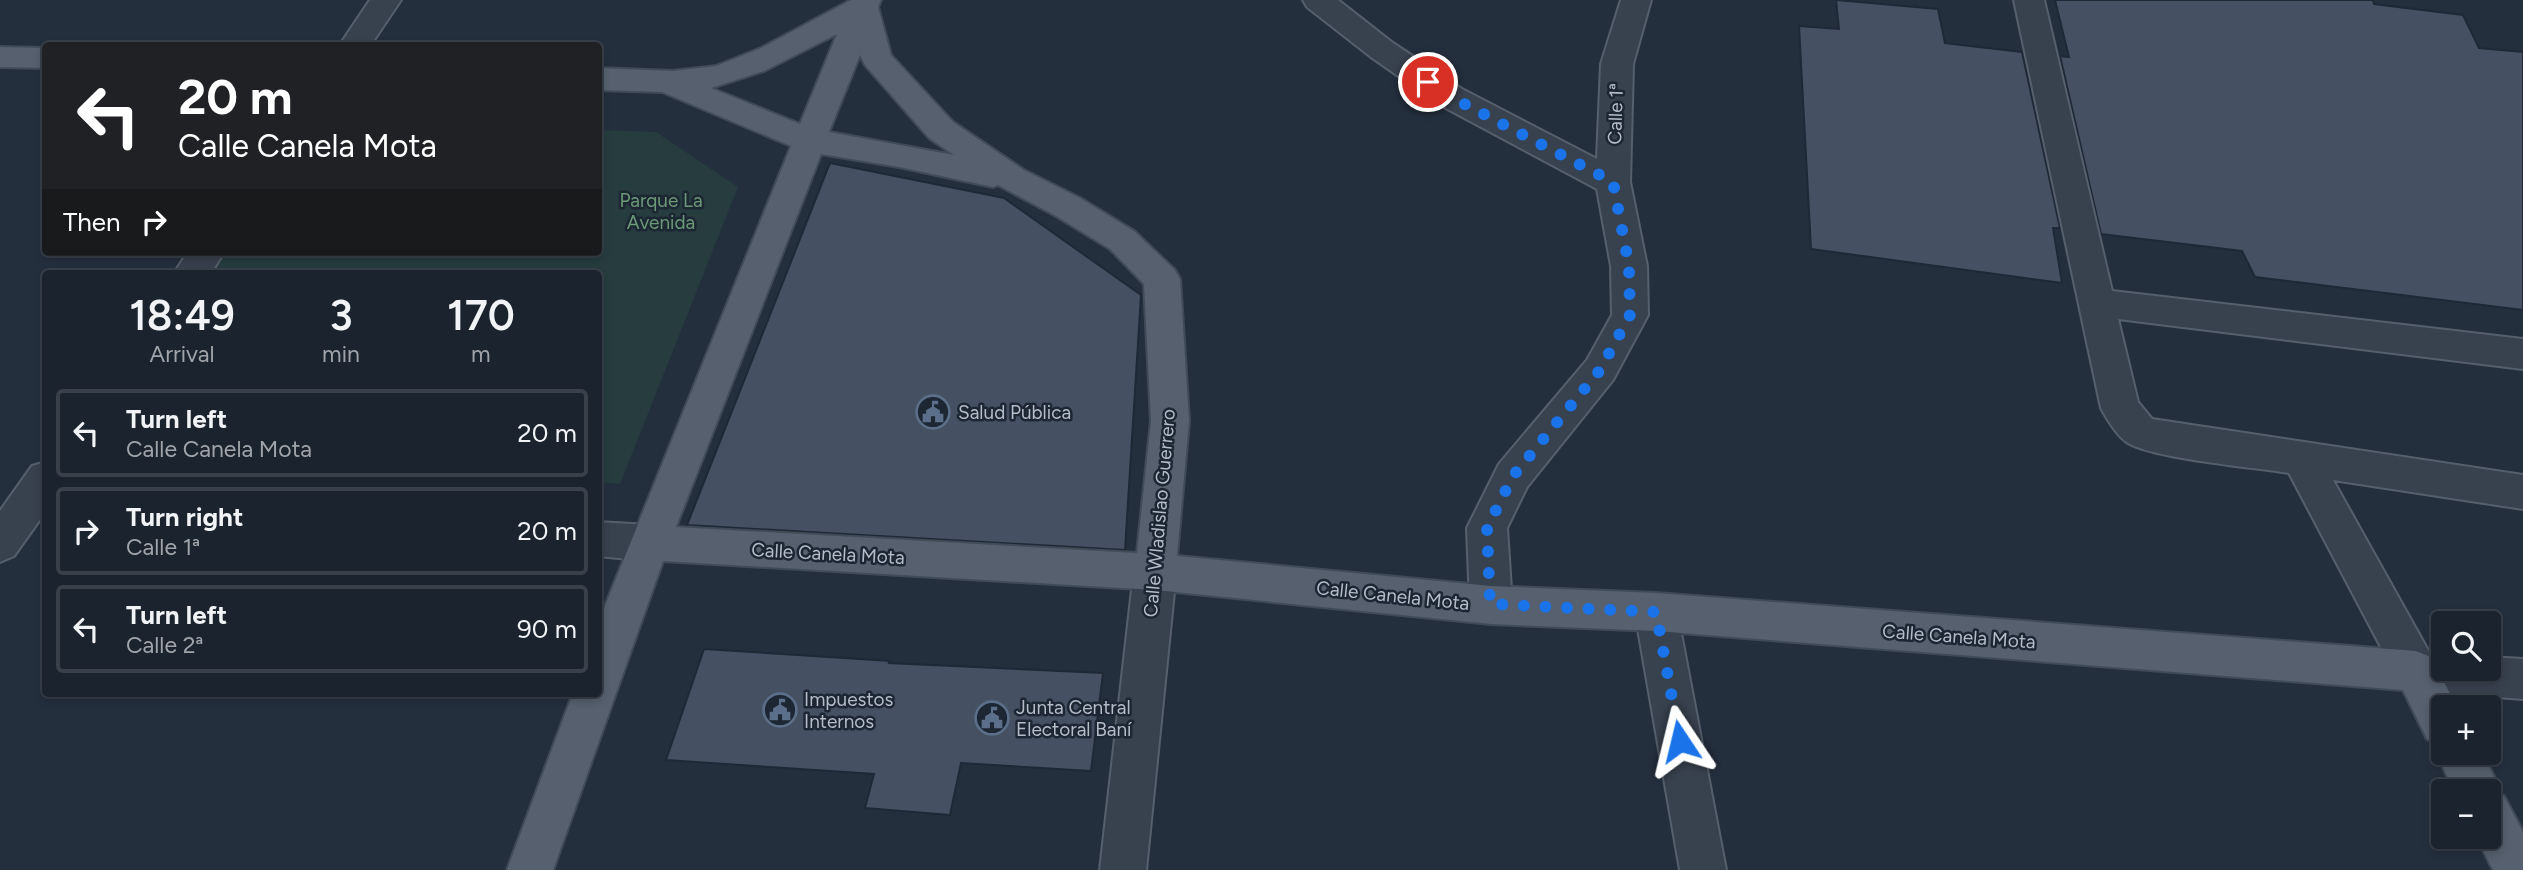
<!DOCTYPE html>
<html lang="en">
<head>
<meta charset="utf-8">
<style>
  :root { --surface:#1b232e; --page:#282f3a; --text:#f1f3f6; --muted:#a0a4aa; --line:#39404a }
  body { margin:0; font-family:Figtree,sans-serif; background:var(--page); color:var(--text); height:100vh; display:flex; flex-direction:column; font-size:26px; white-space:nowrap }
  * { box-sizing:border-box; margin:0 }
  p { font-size:23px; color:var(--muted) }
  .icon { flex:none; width:38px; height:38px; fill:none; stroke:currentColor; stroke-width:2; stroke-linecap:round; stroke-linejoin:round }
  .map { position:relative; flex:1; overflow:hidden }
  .drawer { position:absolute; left:42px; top:270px; width:560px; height:427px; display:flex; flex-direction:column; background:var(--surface); border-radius:7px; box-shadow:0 4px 10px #0003,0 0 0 2px var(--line) }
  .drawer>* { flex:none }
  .hud { position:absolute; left:42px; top:42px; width:560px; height:214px; border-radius:7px; box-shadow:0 4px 10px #0003,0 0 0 2px var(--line); background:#202124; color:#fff; overflow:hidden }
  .tools { position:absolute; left:2431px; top:611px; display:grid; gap:14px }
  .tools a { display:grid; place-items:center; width:70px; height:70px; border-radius:7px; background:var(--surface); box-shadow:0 4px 10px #0003,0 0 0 2px var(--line); font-size:35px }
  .pin { position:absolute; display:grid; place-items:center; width:60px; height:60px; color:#fff; margin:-30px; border:4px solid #fff; border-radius:50%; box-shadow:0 2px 7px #0007 }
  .me { position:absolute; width:77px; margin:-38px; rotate:350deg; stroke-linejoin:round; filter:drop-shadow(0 0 5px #0008) }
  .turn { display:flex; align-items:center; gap:24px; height:147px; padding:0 21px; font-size:32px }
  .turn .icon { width:91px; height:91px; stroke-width:2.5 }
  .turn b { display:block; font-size:49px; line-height:60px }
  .then { display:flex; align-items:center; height:66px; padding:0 21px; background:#0003; gap:14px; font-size:26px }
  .eta { display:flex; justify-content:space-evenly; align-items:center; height:119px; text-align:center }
  .eta b { font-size:42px; font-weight:600; line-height:49px }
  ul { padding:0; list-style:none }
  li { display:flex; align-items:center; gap:21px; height:88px; margin:0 14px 10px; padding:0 7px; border:4px solid var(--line); border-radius:7px }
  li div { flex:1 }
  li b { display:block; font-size:26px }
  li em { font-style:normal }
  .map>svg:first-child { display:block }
  .green { fill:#263c3f }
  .building { fill:#455162; stroke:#1f2835; stroke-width:2 }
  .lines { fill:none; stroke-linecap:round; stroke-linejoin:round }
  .minor-casing { stroke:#565f6c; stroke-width:4 }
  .major-casing { stroke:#414a57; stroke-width:4 }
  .minor { fill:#38414e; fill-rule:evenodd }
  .major { fill:#56606e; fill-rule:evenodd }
  .route { stroke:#1a73e8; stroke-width:12; stroke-dasharray:0 21.6 }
  .labels { text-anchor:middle; stroke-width:5; stroke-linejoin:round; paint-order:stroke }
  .street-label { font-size:19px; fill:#b4bcc9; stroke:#1d2633 }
  .park-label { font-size:19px; fill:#6b9a76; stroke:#1d2633 }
  .poi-label { font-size:19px; fill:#b4bcc9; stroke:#1d2633; text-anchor:start }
</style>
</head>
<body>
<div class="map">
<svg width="2523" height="870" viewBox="0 0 2523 870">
  <rect width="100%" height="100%" fill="#242f3e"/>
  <path class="green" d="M599 130 656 132 738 187 620 484 599 482 598 273H212L226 252H598Z"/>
  <path class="building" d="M1836 0 1938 9 1945 43 2022 52 2060 228H2053L2062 283 1811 249 1799 26 1839 29Z
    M2055 0H2373L2374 4 2463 15 2479 48 2523 52V310L2255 277 2242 251 2101 234 2060 56 2069 57Z
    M830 163 1004 198 1141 295 1125 550 687 525Z
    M704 649 890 661 889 663 1103 673 1091 771 961 763 950 815 865 808 874 774 666 760Z"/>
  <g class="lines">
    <defs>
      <path id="minor" d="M370 0H401L370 46H339Z
        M1303 0H1338L1393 43 1462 89 1597 159 1601 64 1621 0H1651L1633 64 1630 182 1647 266 1648 315 1613 380 1527 487 1507 528 1512 605 1506 618 1491 624 1476 618 1470 605 1467 528 1499 464 1587 360 1612 315 1611 266 1597 189 1440 105 1371 57 1307 7Z
        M2014 0H2044L2112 291 2523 339V369L2118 319 2138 402 2152 419 2523 475V509L2333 480 2429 652 2443 653V668H2488V657L2523 659V699L2416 691 2401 685 2289 473C2252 467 2156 459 2128 443 2117 436 2107 419 2101 408Z
        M188 252H224L211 273H174Z
        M46 462V511L14 556 0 562V511L32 466Z
        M598 522 649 525 663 531 669 543 663 555 649 561 598 556Z
        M1155 554 1170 559 1176 572 1146 870H1100L1134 572 1140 559Z
        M1656 593 1671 599 1677 612 1726 870H1680L1635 612 1641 599Z"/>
      <path id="major" d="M851 0H881L878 7 891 55 953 122 1024 170 1080 198 1134 231 1175 270 1180 279 1189 421 1177 556 1491 586 1656 593 2416 651 2431 657 2457 707H2443V752H2482L2501 791 2499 794 2504 796 2523 832V870H2493L2476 836H2488V791H2454L2436 752 2440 743 2427 739 2403 690 1656 631 1491 624 1155 590 663 561 553 870H507L573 693H598V623L791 146 662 92 598 90V68L673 71 716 66 761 48ZM837 34 800 124 711 88 764 71ZM860 55 865 65 929 138 954 155 829 132ZM821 154 899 167 993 187 998 185 1056 216 1110 249 1144 284 1151 421 1137 553 676 527Z
        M0 47 46 48V68L0 67Z"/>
    </defs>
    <use href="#minor" class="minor-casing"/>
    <use href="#major" class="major-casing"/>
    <use href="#minor" class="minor"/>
    <use href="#major" class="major"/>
  </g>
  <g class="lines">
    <path class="route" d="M1428 82 1451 97 1613 182 1629 266 1630 315 1600 370 1513 476 1487 528 1490 604 1656 612 1680 741"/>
  </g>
  <defs>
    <symbol id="civic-ring" viewBox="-11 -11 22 22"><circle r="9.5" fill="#1d2633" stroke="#5c6f8a" stroke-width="1.5"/><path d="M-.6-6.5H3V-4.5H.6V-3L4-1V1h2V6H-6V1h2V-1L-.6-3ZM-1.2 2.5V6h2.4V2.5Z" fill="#5c6f8a"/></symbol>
  </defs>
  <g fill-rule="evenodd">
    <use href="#civic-ring" x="914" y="393" width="38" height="38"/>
    <use href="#civic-ring" x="761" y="691" width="38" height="38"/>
    <use href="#civic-ring" x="973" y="699" width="38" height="38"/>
  </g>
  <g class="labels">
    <g class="street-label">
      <text transform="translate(1615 114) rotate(-88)" y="7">Calle 1ª</text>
      <text transform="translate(1159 513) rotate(-85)" y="7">Calle Wladislao Guerrero</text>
      <text transform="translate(828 553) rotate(3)" y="7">Calle Canela Mota</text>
      <text transform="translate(1393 595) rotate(6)" y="7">Calle Canela Mota</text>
      <text transform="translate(1959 636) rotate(4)" y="7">Calle Canela Mota</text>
    </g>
    <g class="park-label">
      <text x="661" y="207">Parque La<tspan x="661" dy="22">Avenida</tspan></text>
    </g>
    <g class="poi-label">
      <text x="958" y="419">Salud Pública</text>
      <text x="804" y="706">Impuestos<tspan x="804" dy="22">Internos</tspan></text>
      <text x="1016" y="714">Junta Central<tspan x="1016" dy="22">Electoral Baní</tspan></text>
    </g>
  </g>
</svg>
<div class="tools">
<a><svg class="icon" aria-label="search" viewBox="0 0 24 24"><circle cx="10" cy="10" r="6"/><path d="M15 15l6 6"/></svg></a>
<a>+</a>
<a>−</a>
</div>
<div class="pin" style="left:1428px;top:82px;background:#d93025"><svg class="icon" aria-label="arrive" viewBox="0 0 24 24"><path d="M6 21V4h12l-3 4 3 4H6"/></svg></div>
<svg class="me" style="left:1680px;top:741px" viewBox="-20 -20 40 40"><path d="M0-17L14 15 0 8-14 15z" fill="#1a73e8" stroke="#fff" stroke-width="4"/></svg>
<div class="hud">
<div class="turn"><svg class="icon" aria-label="left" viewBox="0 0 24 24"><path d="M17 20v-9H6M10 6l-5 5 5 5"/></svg><div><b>20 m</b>Calle Canela Mota</div></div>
<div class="then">Then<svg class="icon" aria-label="right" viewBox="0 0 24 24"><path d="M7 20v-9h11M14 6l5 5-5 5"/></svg></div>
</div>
<section class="drawer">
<div class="eta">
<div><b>18:49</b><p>Arrival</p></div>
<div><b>3</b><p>min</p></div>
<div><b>170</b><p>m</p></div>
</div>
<ul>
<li><svg class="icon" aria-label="left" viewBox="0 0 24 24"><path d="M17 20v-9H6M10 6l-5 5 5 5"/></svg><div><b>Turn left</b><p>Calle Canela Mota</p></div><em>20 m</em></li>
<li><svg class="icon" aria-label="right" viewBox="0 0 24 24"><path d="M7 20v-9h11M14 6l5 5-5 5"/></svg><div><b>Turn right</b><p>Calle 1ª</p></div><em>20 m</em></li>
<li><svg class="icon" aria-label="left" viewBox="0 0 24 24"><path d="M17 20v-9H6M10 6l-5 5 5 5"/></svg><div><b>Turn left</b><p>Calle 2ª</p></div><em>90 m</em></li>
</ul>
</section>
</div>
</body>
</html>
